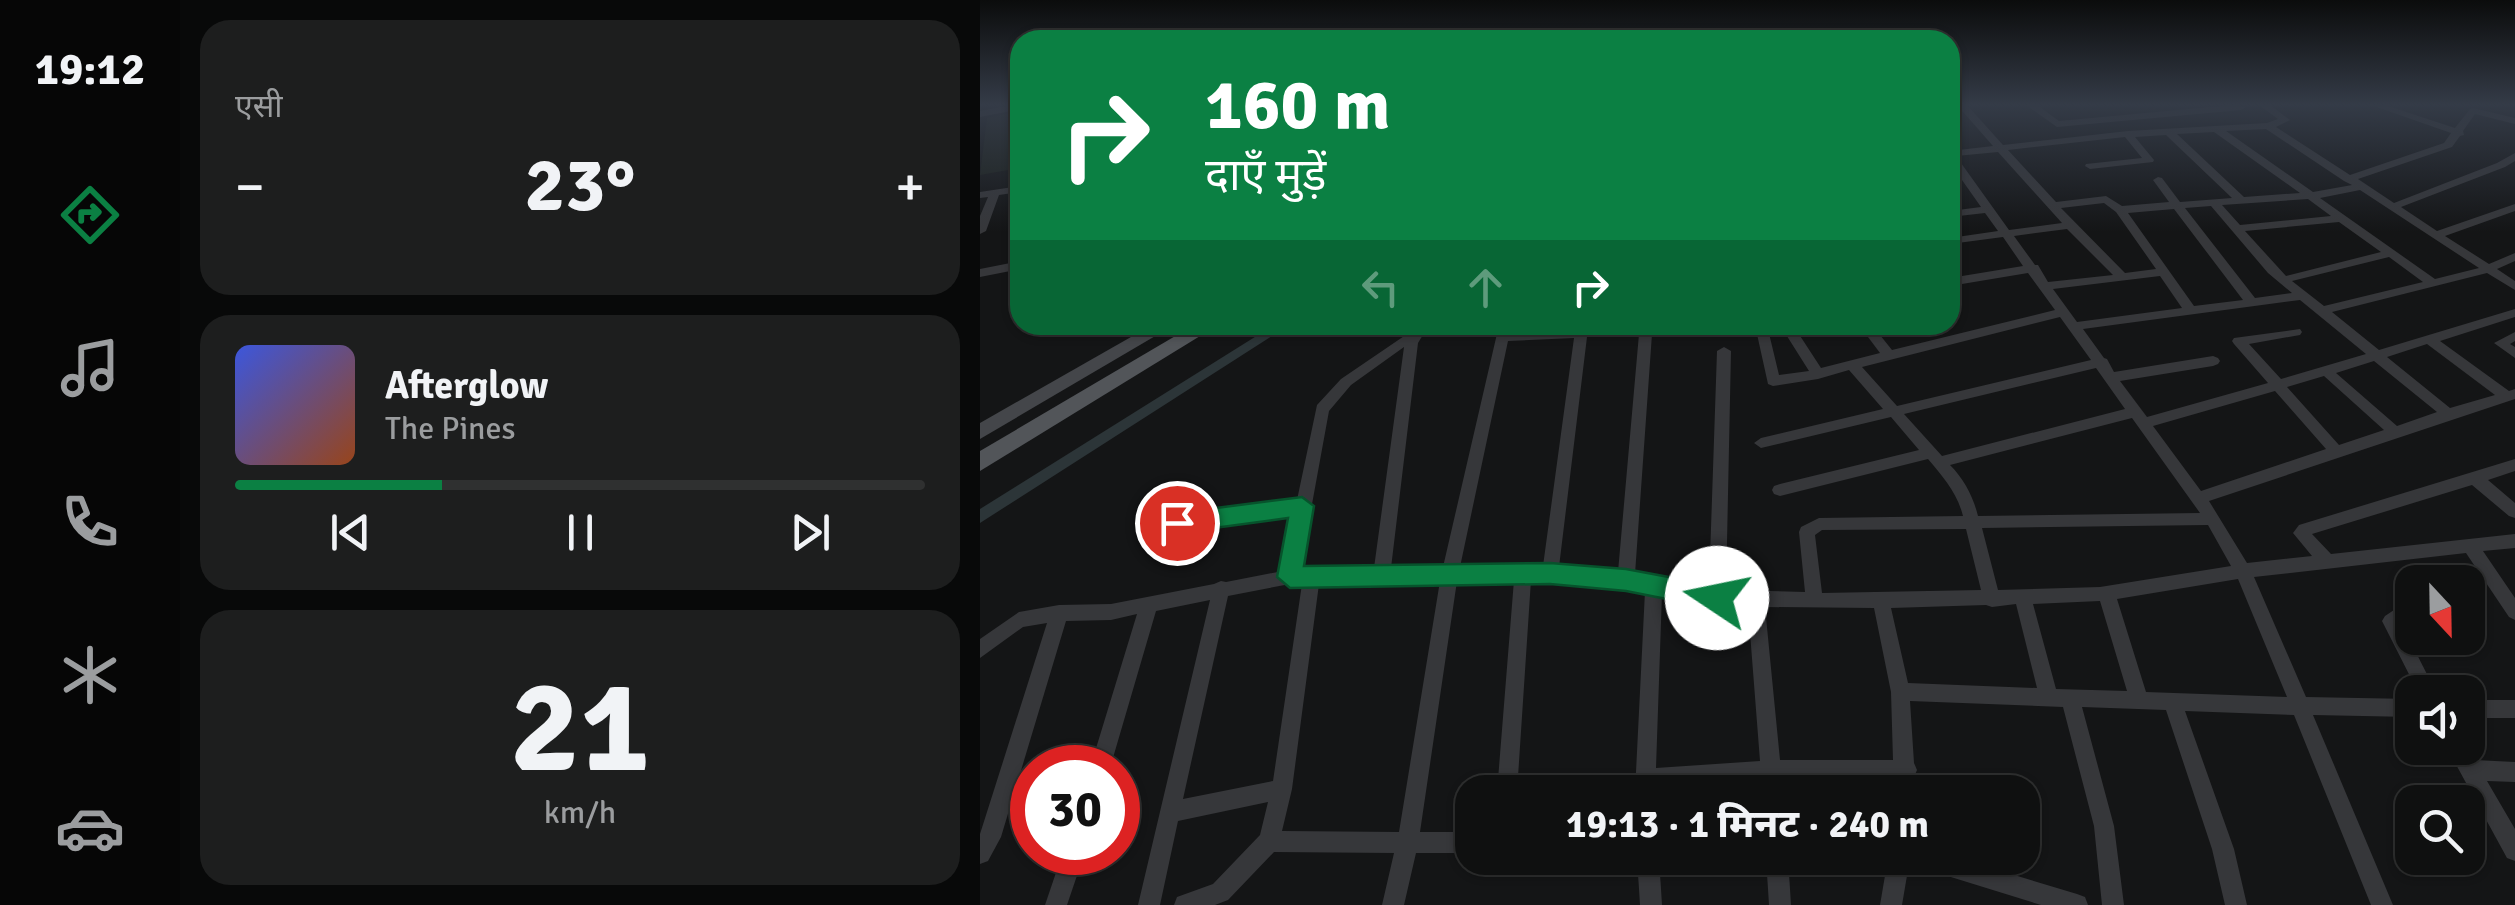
<!DOCTYPE html>
<html lang="hi">
<meta charset="utf-8">
<style>
:root{--surface:#0f1010;--page:#1d1e1e;--text:#f1f3f6;--muted:#9b9d9f;--line:#2f3030;--accent:#0b8043}
body{margin:0;font-family:Signika,"Noto Sans Devanagari",sans-serif;background:var(--page);color:var(--text);height:100vh;display:flex;flex-direction:column;font-size:38px;white-space:nowrap}
*{box-sizing:border-box;margin:0}
p{font-size:32px;color:var(--muted)}
.icon{flex:none;width:55px;height:55px;fill:none;stroke:currentColor;stroke-width:2;stroke-linecap:round;stroke-linejoin:round}
.map{position:relative;flex:1;overflow:hidden}
.sheet{display:flex;flex-direction:column;gap:20px;padding:20px;background:#080909;width:800px}
.sheet>*{flex:none}
.guide{position:absolute;left:30px;top:30px;width:950px;height:305px;border-radius:30px;box-shadow:0 2px 8px #0004,0 0 0 2px var(--line);background:#0b8043;color:#fff;overflow:hidden}
.needle{width:65px;rotate:158deg}
.fabs{position:absolute;left:1415px;top:565px;display:grid;gap:20px}
.fabs a{display:grid;place-items:center;width:90px;height:90px;border-radius:20px;background:var(--surface);box-shadow:0 2px 8px #0004,0 0 0 2px var(--line);font-size:50px}
.speed{position:absolute;left:30px;top:745px;display:flex;gap:20px;font-size:50px;font-weight:700;text-align:center}
.speed>*{display:grid;place-content:center;width:130px;height:130px;border-radius:50%;background:var(--surface);box-shadow:0 2px 8px #0004,0 0 0 2px var(--line);line-height:1}
.speed .limit{border:15px solid #d22;background:#fff;color:#111}
.pin{position:absolute;display:grid;place-items:center;width:85px;height:85px;color:#fff;margin:-42px;border:5px solid #fff;border-radius:50%;box-shadow:0 2px 10px #0007}
.me{position:absolute;width:110px;margin:-55px;rotate:281deg;stroke-linejoin:round;filter:drop-shadow(0 0 8px #0008)}
.turn{display:flex;align-items:center;gap:35px;height:210px;padding:0 30px;font-size:45px}
.turn .icon{width:130px;height:130px;stroke-width:2.5}
.turn b{display:block;font-size:70px;line-height:85px}
.lanes{display:flex;align-items:center;height:95px;padding:0 30px;background:#0003;justify-content:center;gap:50px;direction:ltr}
.lanes .off{opacity:.35}
.big{font-size:75px;font-weight:800;line-height:1.1}
.sheet .widget{flex:1;display:flex;flex-direction:column;justify-content:center;gap:15px;min-width:0;padding:0 35px;border-radius:30px;background:var(--page)}
.sheet .dial{align-items:center;gap:0}
.dial b{font-size:130px;line-height:1}
.song{display:flex;align-items:center;gap:30px}
.cover{width:120px;height:120px;border-radius:15px;background:linear-gradient(135deg,hsl(230 70% 55%),hsl(20 70% 35%))}
.played{height:10px;border-radius:5px;background:linear-gradient(90deg,var(--accent) 30%,var(--line) 30%)}
.keys{display:flex;justify-content:space-around;direction:ltr}
.heat{display:flex;justify-content:space-between;align-items:center;font-size:55px;direction:ltr}
.trip{position:absolute;left:475px;top:775px;width:585px;height:100px;border-radius:30px;background:var(--surface);box-shadow:0 2px 8px #0004,0 0 0 2px var(--line);font-weight:800;line-height:100px;text-align:center}
main{display:flex;flex:1;min-height:0}
.menu{display:flex;flex-direction:column;width:180px;justify-content:space-around;align-items:center;background:#060606;color:var(--muted)}
.menu .icon{width:70px;height:70px}
.menu .selected{color:var(--accent)}
.menu b{font-size:45px;color:var(--text)}
.map>svg:first-child{display:block}
.green{fill:#1b201b}
.lines{fill:none;stroke-linecap:round;stroke-linejoin:round}
.canal{fill:#2c3538;fill-rule:evenodd}
.street{fill:#36373a;fill-rule:evenodd}
.secondary{fill:#44464a;fill-rule:evenodd}
.primary{fill:#525559;fill-rule:evenodd}
.route{fill:#0b8043;stroke:#07532c;stroke-width:2.5}
</style>
<main>
<nav class="menu">
<b>19:12</b>
<svg class="icon selected" aria-label="directions" viewBox="0 0 24 24"><path d="M12 3l9 9-9 9-9-9zM9 14v-3h6M13 9l2 2-2 2"/></svg>
<svg class="icon" aria-label="music" viewBox="0 0 24 24"><path d="M9 18V5l10-2v13"/><circle cx="6" cy="18" r="3"/><circle cx="16" cy="16" r="3"/></svg>
<svg class="icon" aria-label="phone" viewBox="0 0 24 24"><path d="M5 4h4l2 5-3 2q2 4 5 5l2-3 5 2v4C11 20 4 13 5 4z"/></svg>
<svg class="icon" aria-label="climate" viewBox="0 0 24 24"><path d="M12 3v18M4 7l16 10M4 17L20 7"/></svg>
<svg class="icon" aria-label="car" viewBox="0 0 24 24"><path d="M5 17H2v-5l4-1 3-4h7l3 4 3 1v5h-3M9 17h6M6 11h13"/><circle cx="7" cy="17" r="2"/><circle cx="17" cy="17" r="2"/></svg>
</nav>
<section class="sheet">
<div class="widget"><p>एसी</p>
<div class="heat"><a>−</a><b class="big">23°</b><a>+</a></div>
</div>
<div class="widget">
<div class="song"><i class="cover"></i><div><b>Afterglow</b><p>The Pines</p></div></div>
<div class="played"></div>
<div class="keys"><svg class="icon" aria-label="previous" viewBox="0 0 24 24"><path d="M18 5L8 12l10 7zM5 5v14"/></svg><svg class="icon" aria-label="pause" viewBox="0 0 24 24"><path d="M8 5v14M16 5v14"/></svg><svg class="icon" aria-label="next" viewBox="0 0 24 24"><path d="M6 5l10 7-10 7zM19 5v14"/></svg></div>
</div>
<div class="widget dial"><b>21</b><p>km/h</p></div>
</section>
<div class="map">
<svg width="1535" height="905" viewBox="0 0 1535 905">
<rect width="100%" height="100%" fill="#141516"/>
<polygon class="green" points="40,111 40,168 0,175 7,118"/>
<g class="lines">
<polygon class="canal" points="294,325 309,325 0,523 0,509"/>
<g class="street">
<polygon points="31,105 40,105 40,109 0,117 0,111"/>
<path d="M977,105H987L1023,145L1148,131L1287,123L1298,119L1279,105H1290L1310,120L1296,127L1370,175L1464,143L1471,133L1391,105H1405L1475,128L1490,109L1493,108L1535,118V124L1495,114L1483,131L1484,135L1480,136L1472,147L1378,179L1414,203L1517,163L1535,153V161L1525,167L1421,207L1457,231L1535,204V211L1465,236L1509,264L1535,253V261L1517,269L1535,281V290L1507,273L1352,312L1399,350L1535,309V317L1460,341L1529,391L1535,389V399L1229,501L1267,563L1332,556L1313,533L1319,525L1535,459V471L1508,480L1535,503V518L1529,516L1492,485L1332,534L1351,554L1535,534V548L1503,551L1535,598V620L1529,617L1486,553L1274,577L1326,697L1432,699V717L1333,715L1413,905H1391L1314,715L1205,711L1254,849L1267,905H1245L1232,849L1186,710L1102,707L1134,826L1144,905H1122L1114,826L1083,707L930,701L934,763L937,770L934,777L935,792H915L914,780H802L803,792H783L782,781L675,788V792H655L665,591L570,580H551L537,792H517L534,580L477,581L440,832H492V853H436L424,905H402L414,853L294,852L248,900L235,905H194L197,897L233,884L280,835L288,802L198,821L180,905H158L230,600L176,611L130,768H110L157,614L131,620L86,621L21,837L8,861L0,864V834L67,623L43,627L0,658V639L39,612L79,605L131,604L234,584L241,581L246,582L303,571L314,513L197,529L191,528L189,523L191,518L197,517L317,500L337,405L361,379L433,330L436,325H449L438,343L411,568L463,567L519,325H531L530,332L677,325H766L760,329L672,334L655,574L729,587L737,351L744,347L751,351L746,590L825,592L819,532L821,527L839,518L983,516C977,492 963,477 948,459L800,496L794,494L792,490L794,486L800,484L939,450L911,417L781,448L774,443L781,438L903,409L869,370L838,379L793,386L788,384L775,325H787L799,375L829,371L800,325H813L841,368L900,353L879,325H892L912,350L1075,310L1048,273L970,286V278L1043,266L1023,237L970,244V238L1018,231L1005,213L970,217V211L1001,207L970,163V151L1013,146ZM1286,129L1364,181L1372,185L1333,192L1246,131ZM1234,132L1320,193L1264,197L1197,134ZM1186,135L1252,198L1200,202L1182,178L1178,177L1173,180L1189,202L1142,206L1126,196L1076,202L1028,150L1145,137L1162,158L1106,164L1105,166L1110,169L1173,162L1174,160L1155,137ZM1018,152L1082,223L1029,230L976,156ZM1380,190L1499,268L1455,279L1340,198ZM1328,199L1351,216L1260,225L1242,205ZM1124,203L1136,212L1176,269L1145,273L1081,208ZM1231,206L1288,273L1312,293L1275,298L1205,208ZM1194,209L1263,300L1214,306L1148,213ZM1359,222L1401,252L1306,276L1265,231ZM1087,229L1133,275L1068,282L1058,265H1055L1034,236ZM1409,257L1443,282L1344,306L1312,281ZM1180,276L1202,308L1097,322L1073,289ZM1320,300L1386,354L1301,379L1269,344L1320,335L1322,332L1320,329L1254,338L1252,341L1254,344L1288,383L1167,417L1140,381L1233,366L1238,364L1240,361L1238,358L1233,356L1134,372L1127,359L1124,358L1103,329ZM1080,317L1111,360L917,406L882,367ZM659,334L638,572L579,567L607,337ZM594,338L563,566L480,567L528,341ZM1447,344L1515,395L1470,408L1407,357ZM424,347L394,568L320,570L349,411L371,385ZM1394,361L1457,412L1417,426L1356,373ZM1116,368L1145,409L962,456L924,414ZM1344,376L1404,430L1359,445L1307,387ZM1295,391L1346,449L1221,491L1173,426ZM1152,418L1220,513L998,516C993,496 984,479 970,465ZM1228,525L1251,566L1120,587L1018,590L1002,528ZM986,529L1001,590L842,593L835,535L842,530ZM1258,579L1307,697L1166,692L1137,599ZM460,581L419,832L302,831L312,789L339,584ZM310,584H322L293,781L203,799L248,596ZM682,593L737,604L768,607L780,761L676,768ZM1120,601L1147,691L1076,689L1053,604ZM1036,604L1057,688L928,683L911,608L1006,605L1012,607ZM785,607L894,608L911,692L913,760H800Z"/>
<polygon points="1046,105 1057,105 1079,121 1252,105 1266,107 1261,110 1077,127"/>
<polygon points="40,186 40,192 19,195 6,231 0,234 0,216 8,197 0,198 0,192"/>
<polygon points="40,261 40,269 0,277 0,269"/>
<polygon points="1535,332 1535,341 1530,344 1535,347 1535,358 1514,343"/>
<polygon points="1420,606 1432,607 1432,621 1421,623 1456,692 1438,692 1402,621 1405,616"/>
<rect x="1488" y="700" width="47" height="18"/>
<polygon points="1488,747 1495,760 1535,762 1535,782 1507,781 1535,829 1535,861 1527,858 1467,748"/>
<polygon points="83,852 105,852 87,905 65,905"/>
<polygon points="657,858 679,858 682,905 660,905"/>
<polygon points="786,858 808,858 811,905 789,905"/>
<polygon points="908,858 930,858 922,905 900,905"/>
<polygon points="934,858 978,858 1097,894 1105,897 1108,905 1061,905 945,869 937,866"/>
</g>
<polygon class="secondary" points="172,325 194,325 0,439 0,423"/>
<polygon class="primary" points="214,325 238,325 0,471 0,451"/>
</g>
<linearGradient id="sky" x2="0" y2="1"><stop stop-color="#0b0c0c"/><stop offset="0.45" stop-color="#343b47"/><stop offset="1" stop-color="#343b47" stop-opacity="0"/></linearGradient>
<rect width="1535" height="232" fill="url(#sky)"/>
<polygon class="route" points="322,497 334,506 324,566 570,563 646,569 737,586 747,590 750,598 747,605 737,609 646,591 570,584 310,588 297,577 308,518 197,533 185,523 197,513"/>
</svg>
<div class="fabs">
<a><svg class="needle" viewBox="-14 -14 28 28"><path d="M0-13l5 13h-10z" fill="#e53935"/><path d="M0 13l5-13h-10z" fill="#9b9d9f"/></svg></a>
<a><svg class="icon" aria-label="sound" viewBox="0 0 24 24"><path d="M4 9h4l5-4v14l-5-4H4zM17 9q2 3 0 6"/></svg></a>
<a><svg class="icon" aria-label="search" viewBox="0 0 24 24"><circle cx="10" cy="10" r="6"/><path d="M15 15l6 6"/></svg></a>
</div>
<div class="speed"><div class="limit">30</div></div>
<div class="pin" style="left:197px;top:523px;background:#d93025"><svg class="icon" aria-label="arrive" viewBox="0 0 24 24"><path d="M6 21V4h12l-3 4 3 4H6"/></svg></div>
<svg class="me" style="left:737px;top:598px" viewBox="-20 -20 40 40"><circle r="19" fill="#fff"/><path d="M0-13L10 11 0 6-10 11z" fill="#0b8043"/></svg>
<div class="trip">19:13 · 1 मिनट · 240 m</div>
<div class="guide">
<div class="turn"><svg class="icon" aria-label="right" viewBox="0 0 24 24"><path d="M7 20v-9h11M14 6l5 5-5 5"/></svg><div><b>160 m</b>दाएँ मुड़ें</div></div>
<div class="lanes"><svg class="icon off" aria-label="left" viewBox="0 0 24 24"><path d="M17 20v-9H6M10 6l-5 5 5 5"/></svg><svg class="icon off" aria-label="ahead" viewBox="0 0 24 24"><path d="M12 20V5M6 11l6-6 6 6"/></svg><svg class="icon" aria-label="right" viewBox="0 0 24 24"><path d="M7 20v-9h11M14 6l5 5-5 5"/></svg></div>
</div>
</div>
</main>
